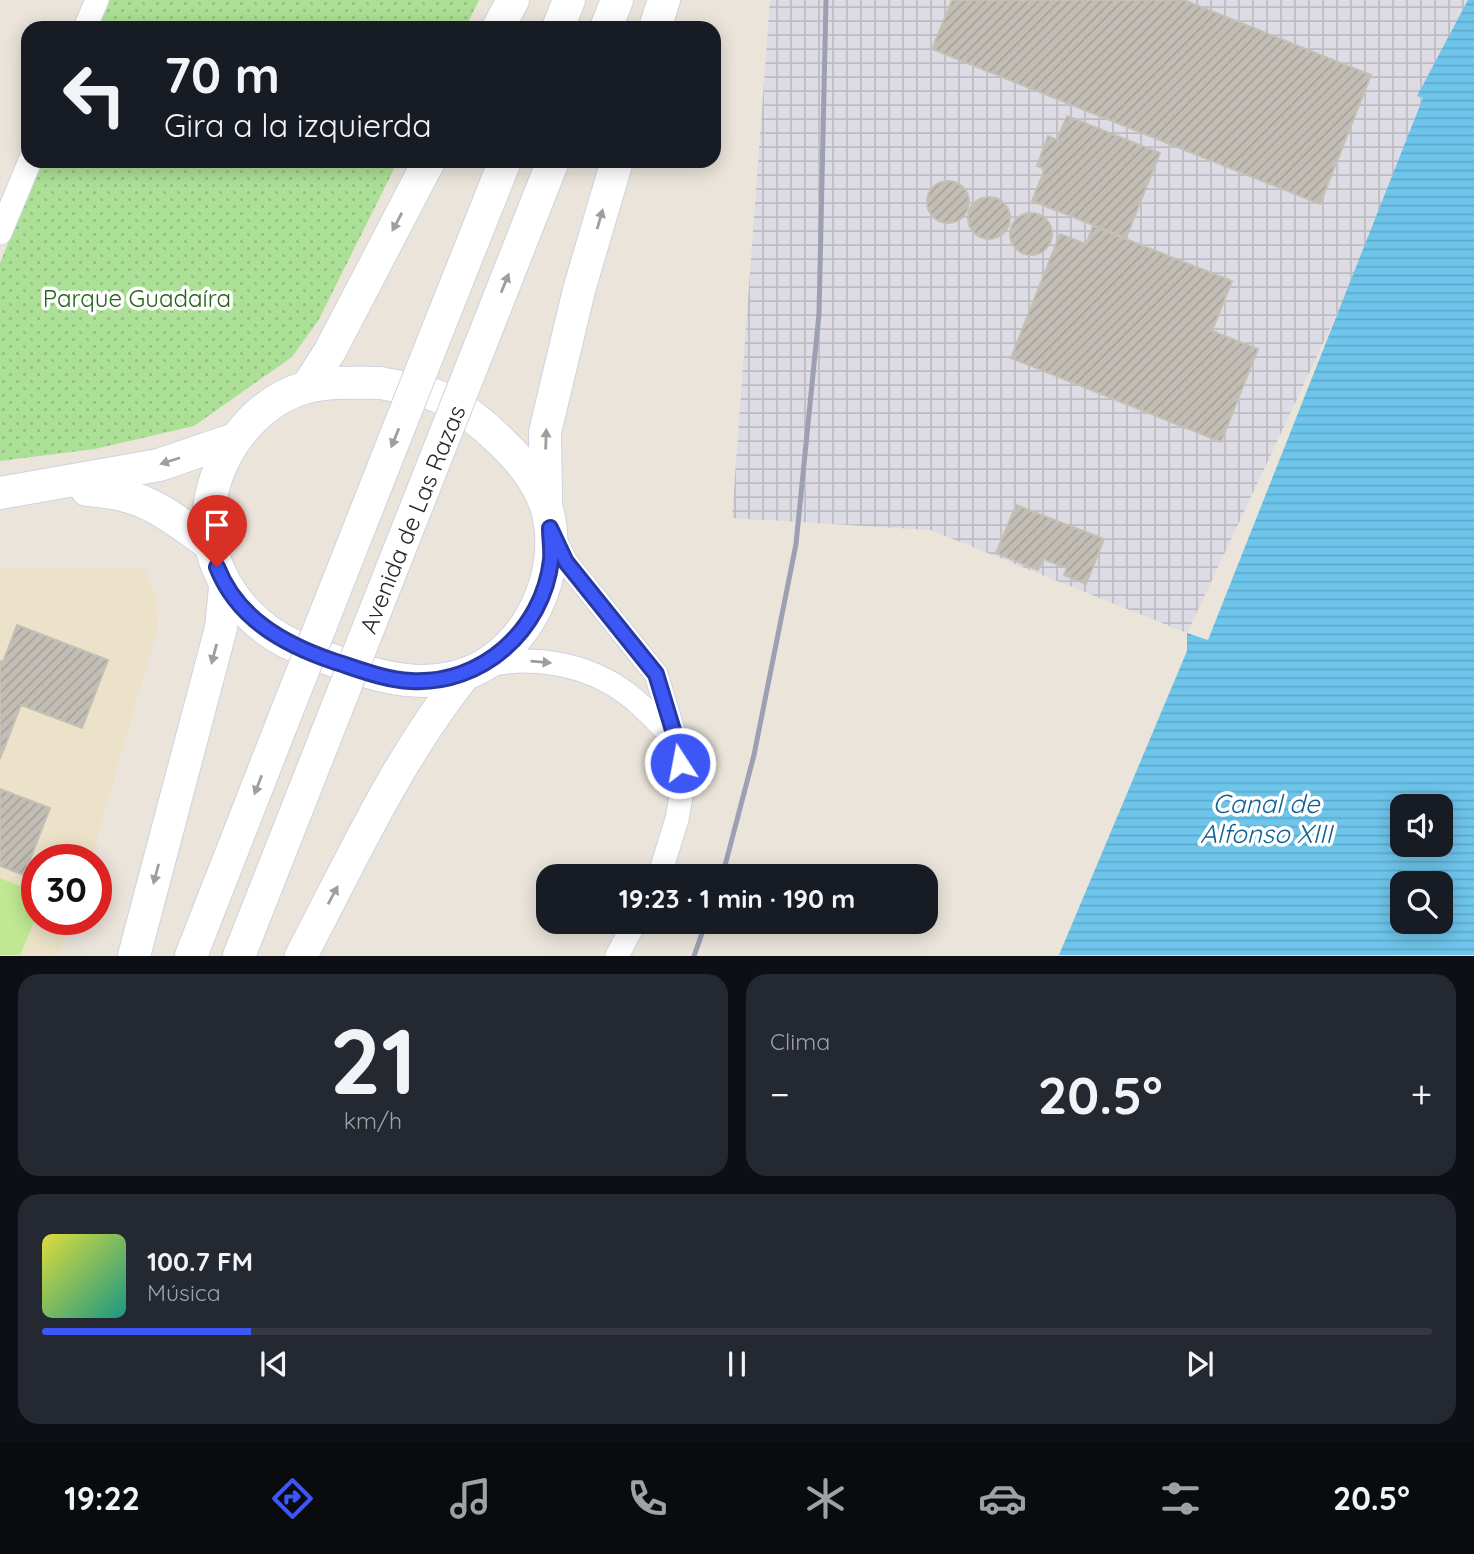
<!DOCTYPE html>
<html lang="es">
<meta charset="utf-8">
<style>
:root{--surface:#171b24;--page:#242831;--text:#f1f3f6;--muted:#9ea1a6;--line:#363941;--accent:#3c57f6}
body{margin:0;font-family:Quicksand,sans-serif;background:var(--page);color:var(--text);height:100vh;display:flex;flex-direction:column;font-size:26px;white-space:nowrap}
*{box-sizing:border-box;margin:0}
p{font-size:23px;color:var(--muted)}
.icon{flex:none;width:38px;height:38px;fill:none;stroke:currentColor;stroke-width:2;stroke-linecap:round;stroke-linejoin:round}
.map{position:relative;height:956px;overflow:hidden}
.panel{display:flex;flex-direction:column;gap:18px;padding:18px;background:#0d0f14;flex:1}
.panel>*{flex:none}
.top-card{position:absolute;left:21px;top:21px;width:700px;height:147px;border-radius:21px;box-shadow:0 4px 18px #0003;background:#171b24;color:var(--text);overflow:hidden}
.controls{position:absolute;left:1390px;top:794px;display:grid;gap:14px}
.controls a{display:grid;place-items:center;width:63px;height:63px;border-radius:14px;background:var(--surface);box-shadow:0 4px 18px #0003;font-size:35px}
.speed{position:absolute;left:21px;top:844px;display:flex;gap:14px;font-size:35px;font-weight:700;text-align:center}
.speed>*{display:grid;place-content:center;width:91px;height:91px;border-radius:50%;background:var(--surface);box-shadow:0 4px 18px #0003;line-height:1}
.speed .limit{border:10px solid #d22;background:#fff;color:#111}
.pin{position:absolute;display:grid;place-items:center;width:60px;height:60px;color:#fff;margin:-72px -30px;border-radius:50% 50% 50% 0;rotate:-45deg;box-shadow:0 0 7px #0007}
.pin .icon{rotate:45deg}
.me{position:absolute;width:77px;margin:-38px;rotate:349deg;stroke-linejoin:round;filter:drop-shadow(0 0 5px #0008)}
.turn{display:flex;align-items:center;gap:24px;height:147px;padding:0 28px;font-size:32px}
.turn .icon{width:91px;height:91px;stroke-width:2.5}
.turn b{display:block;font-size:49px;line-height:60px}
.big{font-size:52px;font-weight:700;line-height:1.1}
.panel .tile{flex:1;display:flex;flex-direction:column;justify-content:center;gap:10px;min-width:0;padding:0 24px;border-radius:21px;background:var(--page)}
.panel .dial{align-items:center;gap:0}
.dial b{font-size:91px;line-height:1}
.song{display:flex;align-items:center;gap:21px}
.cover{width:84px;height:84px;border-radius:10px;background:linear-gradient(135deg,hsl(60 70% 55%),hsl(170 70% 35%))}
.played{height:7px;border-radius:4px;background:linear-gradient(90deg,var(--accent) 15%,var(--line) 15%)}
.keys{display:flex;justify-content:space-around;direction:ltr}
.heat{display:flex;justify-content:space-between;align-items:center;font-size:38px;direction:ltr}
.panel .tiles{flex:1;display:grid;gap:18px;grid-template-columns:1fr 1fr}
.tile:last-child{grid-column:span 2}
.trip{position:absolute;left:536px;top:864px;width:402px;height:70px;border-radius:21px;background:var(--surface);box-shadow:0 4px 18px #0003;font-weight:700;line-height:70px;text-align:center}
.tab-bar{display:flex;height:112px;justify-content:space-around;align-items:center;background:#090b0e;color:var(--muted)}
.tab-bar .icon{width:49px;height:49px}
.tab-bar .current{color:var(--accent)}
.tab-bar b{font-size:32px;color:var(--text)}
.map>svg:first-child{display:block}
.industrial{fill:url(#industrial-grid)}
.education{fill:#ece2c9}
.park{fill:url(#park-dots)}
.pitch{fill:#c0e892}
.water{fill:url(#water-rules);fill-rule:evenodd}
.building{fill:url(#building-hatch);stroke:#c5c0b4;stroke-width:2}
.lines{fill:none;stroke-linecap:round;stroke-linejoin:round}
.street-casing{stroke:#cfd2e1;stroke-width:25}
.secondary-casing{stroke:#cfd2e1;stroke-width:34}
.street{stroke:#fff;stroke-width:23}
.secondary{stroke:#fff;stroke-width:32}
.rail{stroke:#9d9fb2;stroke-width:5}
.secondary-bridge-casing{stroke:#cfd2e1;stroke-width:34;stroke-linecap:butt}
.secondary-bridge{stroke:#fff;stroke-width:32}
.oneway{fill:#9e9e9e}
.route-casing{stroke:#2739a0;stroke-width:18}
.route{stroke:#3c57f6;stroke-width:12}
.labels{text-anchor:middle;dominant-baseline:central;stroke-width:7;stroke-linejoin:round;paint-order:stroke}
.park-label{font-size:24px;fill:#27621b;stroke:#fff}
.street-label{font-size:24px;fill:#282828;stroke:#fff}
.water-label{font-size:26px;font-style:italic;fill:#106194;stroke:#fff}
</style>
<div class="map">
<svg width="1474" height="956" viewBox="0 0 1474 956">
<defs>
<pattern id="industrial-grid" width="8" height="8" patternUnits="userSpaceOnUse" patternTransform="scale(1.75)"><rect width="8" height="8" fill="#dddbe3"/><path d="M0 4h8M4 0v8" fill="none" stroke="#bebcc3"/></pattern>
<pattern id="park-dots" width="8" height="8" patternUnits="userSpaceOnUse" patternTransform="scale(1.75)"><rect width="8" height="8" fill="#ade097"/><path d="M2 2h.1M6 6h.1" fill="none" stroke="#95c082" stroke-width="1.8" stroke-linecap="round"/></pattern>
<pattern id="water-rules" width="6" height="5" patternUnits="userSpaceOnUse" patternTransform="scale(1.75)"><rect width="6" height="5" fill="#6ec5eb"/><path d="M0 2.5h6" fill="none" stroke="#5fa9ca"/></pattern>
<pattern id="building-hatch" width="6" height="6" patternUnits="userSpaceOnUse" patternTransform="scale(1.75)"><rect width="6" height="6" fill="#c2beb6"/><path d="M-1 1l2-2M0 6l6-6M5 7l2-2" fill="none" stroke="#a7a39c"/></pattern>
</defs>
<rect width="100%" height="100%" fill="#eae4da"/>
<polygon class="industrial" points="770,0 1474,0 1474,22 1187,633 930,530 732,518"/>
<polygon class="education" points="143,567 156,596 158,627 91,859 37,859 37,919 73,919 58,955 0,955 0,568"/>
<g class="park">
<polygon points="109,0 479,0 465,28 97,28"/>
<polygon points="42,161 398,161 318,321 292,357 194,426 95,449 0,461 0,263"/>
</g>
<polygon class="pitch" points="0,878 37,893 37,915 20,955 0,955"/>
<path class="water" d="M1468,0H1474V955H1059L1187,651V633L1208,640L1423,98L1417,96ZM1402,807H1440V845H1402ZM1402,884H1440V922H1402Z"/>
<g class="building">
<polygon points="952,0 1184,0 1371,75 1320,204 932,49"/>
<polygon points="1067,116 1160,153 1126,238 1032,201 1045,169 1037,166 1048,136 1057,140"/>
<circle cx="948" cy="202" r="21"/>
<circle cx="989" cy="218" r="21"/>
<circle cx="1031" cy="234" r="21"/>
<polygon points="1093,226 1232,281 1212,331 1258,349 1221,442 1011,358 1060,234 1086,244"/>
<polygon points="1016,505 1104,539 1086,584 1064,575 1067,568 1043,559 1038,570 996,553"/>
<polygon points="17,625 108,660 82,728 21,705 0,759 0,661 3,662"/>
<polygon points="0,789 50,808 24,875 0,866"/>
</g>
<g class="lines">
<g class="street-casing">
<g id="street">
<polyline points="85,28 97,0"/>
<polyline points="0,233 30,161"/>
<polyline points="552,534 566,562 656,674 676,740 683,786 677,819 659,877"/>
<path d="M485,666C532,654 587,664 626,693C644,706 659,724 674,738"/>
<polyline points="617,956 635,922"/>
</g>
</g>
<g class="secondary-casing">
<g id="secondary">
<polyline points="498,28 513,0"/>
<polyline points="558,28 569,0"/>
<polyline points="606,28 617,0"/>
<polyline points="655,28 664,0"/>
<polyline points="438,329 505,161"/>
<polyline points="480,346 553,161"/>
<path d="M381,383C399,387 419,389 437,396C459,405 477,419 494,435C516,455 536,477 546,506C566,571 528,654 462,675C424,687 386,679 349,666C321,656 291,648 267,630C226,599 200,550 211,497C221,448 257,401 307,387C330,381 357,383 381,383Z"/>
<polyline points="307,387 330,351 429,161"/>
<path d="M87,490C145,493 167,514 212,546"/>
<polyline points="0,493 159,465 235,439"/>
<polyline points="546,499 545,432 579,290 617,161"/>
<polyline points="134,956 221,628 225,587"/>
<polyline points="191,956 283,721"/>
<polyline points="239,956 325,738"/>
<path d="M301,956C352,859 397,759 465,674"/>
</g>
</g>
<use href="#street" class="street"/>
<use href="#secondary" class="secondary"/>
<g class="rail">
<polyline points="722,877 754,755 796,544 819,314 826,0"/>
<polyline points="694,956 706,922"/>
</g>
<g class="secondary-bridge-casing">
<g id="secondary-bridge">
<polyline points="283,721 438,329"/>
<polyline points="325,738 480,346"/>
</g>
</g>
<use href="#secondary-bridge" class="secondary-bridge"/>
</g>
<defs><path id="oneway-solid" d="M-6-.8H1V-3.2L6.5 0L1 3.2V.8H-6Z" transform="scale(1.75)"/></defs>
<g class="oneway">
<use href="#oneway-solid" transform="translate(600 219) rotate(-74)"/>
<use href="#oneway-solid" transform="translate(397 222) rotate(118)"/>
<use href="#oneway-solid" transform="translate(505 283) rotate(-68)"/>
<use href="#oneway-solid" transform="translate(395 438) rotate(112)"/>
<use href="#oneway-solid" transform="translate(546 439) rotate(-88)"/>
<use href="#oneway-solid" transform="translate(170 461) rotate(162)"/>
<use href="#oneway-solid" transform="translate(214 654) rotate(105)"/>
<use href="#oneway-solid" transform="translate(541 662) rotate(5)"/>
<use href="#oneway-solid" transform="translate(258 785) rotate(111)"/>
<use href="#oneway-solid" transform="translate(156 874) rotate(105)"/>
<use href="#oneway-solid" transform="translate(333 895) rotate(-62)"/>
</g>
<g class="lines">
<g class="route-casing">
<path id="route" d="M217,567C237,618 283,644 333,661C358,669 385,680 411,681C482,685 543,630 551,560C552,550 550,538 550,528L566,562L656,674L676,740L680,763"/>
</g>
<use href="#route" class="route"/>
</g>
<g class="labels">
<g class="park-label">
<text x="137" y="298">Parque Guadaíra</text>
</g>
<g class="street-label">
<text transform="translate(412 519) rotate(-68)">Avenida de Las Razas</text>
</g>
<g class="water-label">
<text x="1266" y="803">Canal de<tspan x="1266" dy="30">Alfonso XIII</tspan></text>
</g>
</g>
</svg>
<div class="controls">
<a><svg class="icon" aria-label="sound" viewBox="0 0 24 24"><path d="M4 9h4l5-4v14l-5-4H4zM17 9q2 3 0 6"/></svg></a>
<a><svg class="icon" aria-label="search" viewBox="0 0 24 24"><circle cx="10" cy="10" r="6"/><path d="M15 15l6 6"/></svg></a>
</div>
<div class="speed"><div class="limit">30</div></div>
<div class="pin" style="left:217px;top:567px;background:#d93025"><svg class="icon" aria-label="arrive" viewBox="0 0 24 24"><path d="M6 21V4h12l-3 4 3 4H6"/></svg></div>
<svg class="me" style="left:680px;top:763px" viewBox="-20 -20 40 40"><circle r="17" fill="#3c57f6" stroke="#fff" stroke-width="3"/><path d="M0-11L8 9 0 5-8 9z" fill="#fff"/></svg>
<div class="trip">19:23 · 1 min · 190 m</div>
<div class="top-card">
<div class="turn"><svg class="icon" aria-label="left" viewBox="0 0 24 24"><path d="M17 20v-9H6M10 6l-5 5 5 5"/></svg><div><b>70 m</b>Gira a la izquierda</div></div>
</div>
</div>
<section class="panel">
<div class="tiles">
<div class="tile dial"><b>21</b><p>km/h</p></div>
<div class="tile"><p>Clima</p>
<div class="heat"><a>−</a><b class="big">20.5°</b><a>+</a></div>
</div>
<div class="tile">
<div class="song"><i class="cover"></i><div><b>100.7 FM</b><p>Música</p></div></div>
<div class="played"></div>
<div class="keys"><svg class="icon" aria-label="previous" viewBox="0 0 24 24"><path d="M18 5L8 12l10 7zM5 5v14"/></svg><svg class="icon" aria-label="pause" viewBox="0 0 24 24"><path d="M8 5v14M16 5v14"/></svg><svg class="icon" aria-label="next" viewBox="0 0 24 24"><path d="M6 5l10 7-10 7zM19 5v14"/></svg></div>
</div>
</div>
</section>
<nav class="tab-bar">
<b>19:22</b>
<svg class="icon current" aria-label="directions" viewBox="0 0 24 24"><path d="M12 3l9 9-9 9-9-9zM9 14v-3h6M13 9l2 2-2 2"/></svg>
<svg class="icon" aria-label="music" viewBox="0 0 24 24"><path d="M9 18V5l10-2v13"/><circle cx="6" cy="18" r="3"/><circle cx="16" cy="16" r="3"/></svg>
<svg class="icon" aria-label="phone" viewBox="0 0 24 24"><path d="M5 4h4l2 5-3 2q2 4 5 5l2-3 5 2v4C11 20 4 13 5 4z"/></svg>
<svg class="icon" aria-label="climate" viewBox="0 0 24 24"><path d="M12 3v18M4 7l16 10M4 17L20 7"/></svg>
<svg class="icon" aria-label="car" viewBox="0 0 24 24"><path d="M5 17H2v-5l4-1 3-4h7l3 4 3 1v5h-3M9 17h6M6 11h13"/><circle cx="7" cy="17" r="2"/><circle cx="17" cy="17" r="2"/></svg>
<svg class="icon" aria-label="filters" viewBox="0 0 24 24"><path d="M4 7h16M4 17h16"/><circle cx="9" cy="7" r="2"/><circle cx="15" cy="17" r="2"/></svg>
<b>20.5°</b>
</nav>
